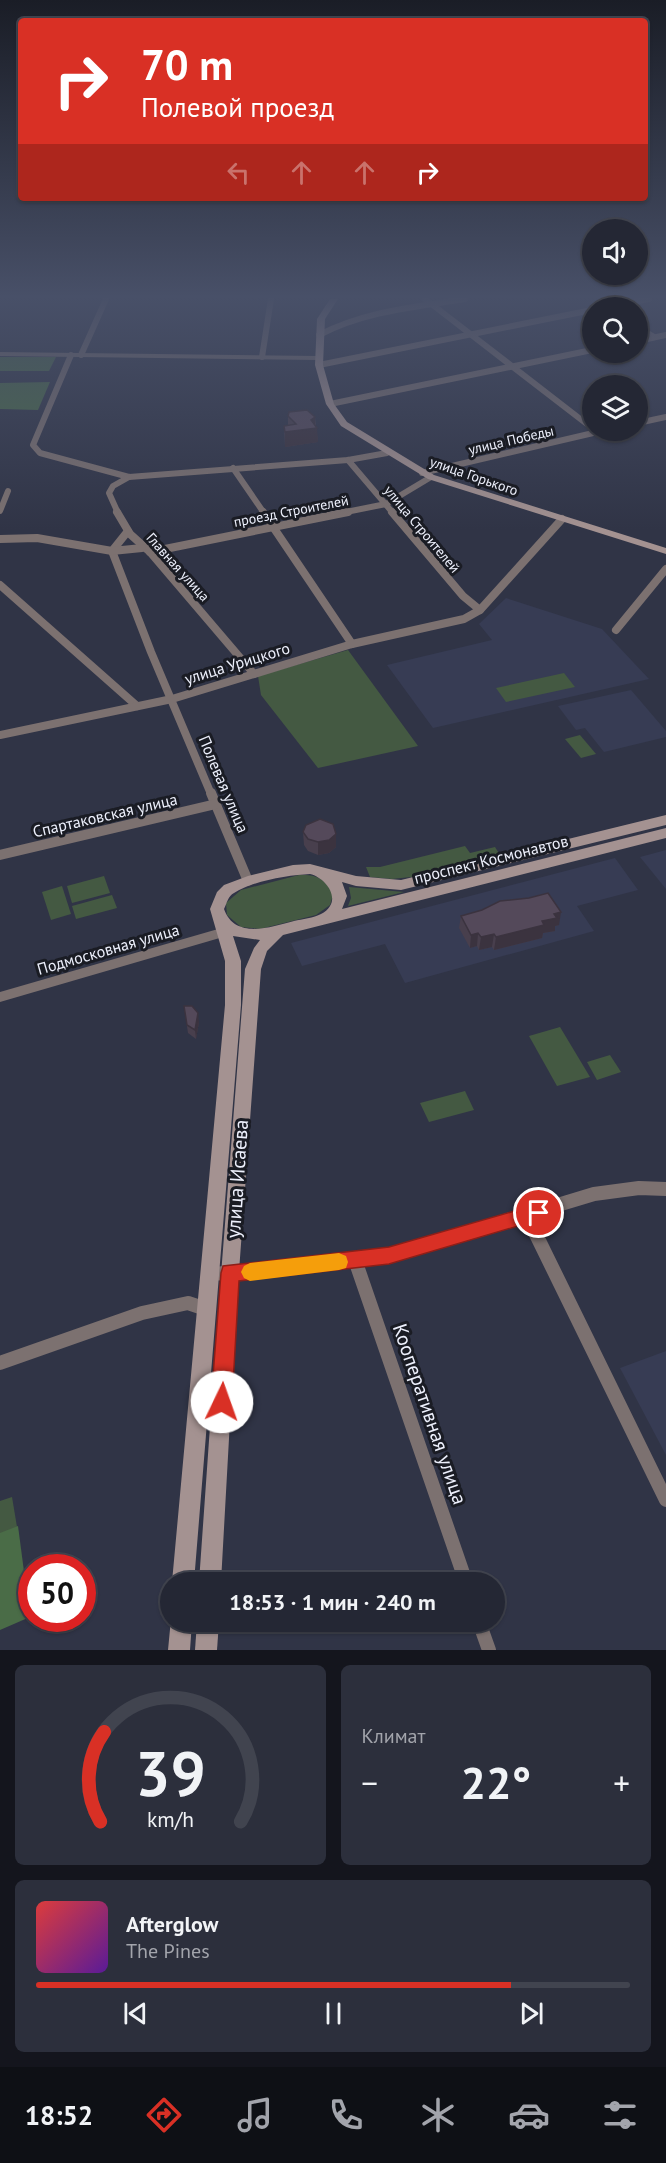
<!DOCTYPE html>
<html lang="ru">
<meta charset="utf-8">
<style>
:root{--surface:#242734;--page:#2c2f3c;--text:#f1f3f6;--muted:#a3a5ac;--line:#41444f;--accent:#d93025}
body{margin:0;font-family:"PT Sans",sans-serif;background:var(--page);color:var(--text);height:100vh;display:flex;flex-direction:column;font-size:22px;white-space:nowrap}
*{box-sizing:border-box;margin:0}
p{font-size:20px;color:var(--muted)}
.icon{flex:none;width:33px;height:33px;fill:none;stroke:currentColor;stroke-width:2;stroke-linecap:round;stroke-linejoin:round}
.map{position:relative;height:1650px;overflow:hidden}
.side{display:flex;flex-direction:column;gap:15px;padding:15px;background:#14151d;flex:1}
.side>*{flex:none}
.top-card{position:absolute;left:18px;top:18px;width:630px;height:183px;border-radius:6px;box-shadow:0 2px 4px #0004,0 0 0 2px var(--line);background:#d93025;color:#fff;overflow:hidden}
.fabs{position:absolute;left:582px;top:219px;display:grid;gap:12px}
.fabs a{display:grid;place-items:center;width:66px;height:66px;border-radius:50%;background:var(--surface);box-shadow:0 2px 4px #0004,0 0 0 2px var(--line);font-size:30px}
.speed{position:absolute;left:18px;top:1554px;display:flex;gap:12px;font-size:30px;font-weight:700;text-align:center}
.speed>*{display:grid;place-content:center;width:78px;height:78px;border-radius:50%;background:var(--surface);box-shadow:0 2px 4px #0004,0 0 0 2px var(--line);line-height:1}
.speed .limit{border:9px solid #d22;background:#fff;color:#111}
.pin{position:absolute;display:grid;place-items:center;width:51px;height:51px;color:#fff;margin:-26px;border:3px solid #fff;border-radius:50%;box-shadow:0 2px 6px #0007}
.me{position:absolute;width:66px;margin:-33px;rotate:3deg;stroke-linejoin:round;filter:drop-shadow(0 0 4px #0008)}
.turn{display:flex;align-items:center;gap:21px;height:126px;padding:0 24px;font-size:27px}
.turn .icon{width:78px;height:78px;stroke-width:2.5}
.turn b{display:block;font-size:42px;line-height:51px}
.lanes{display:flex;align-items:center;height:57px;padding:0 24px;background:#0003;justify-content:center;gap:30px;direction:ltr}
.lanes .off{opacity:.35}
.big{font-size:45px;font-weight:800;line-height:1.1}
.side .widget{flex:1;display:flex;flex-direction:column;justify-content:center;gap:9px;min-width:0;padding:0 21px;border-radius:9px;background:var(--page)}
.side .dial{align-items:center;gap:0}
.dial svg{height:156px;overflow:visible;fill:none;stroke:var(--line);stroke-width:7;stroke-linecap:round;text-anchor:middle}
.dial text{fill:var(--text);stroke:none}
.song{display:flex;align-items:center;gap:18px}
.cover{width:72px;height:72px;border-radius:9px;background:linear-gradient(135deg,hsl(0 70% 55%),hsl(270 70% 35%))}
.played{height:6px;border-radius:3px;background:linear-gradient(90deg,var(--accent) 80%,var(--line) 80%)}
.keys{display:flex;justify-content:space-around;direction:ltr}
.heat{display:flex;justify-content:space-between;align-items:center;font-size:33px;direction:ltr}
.side .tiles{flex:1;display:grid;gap:15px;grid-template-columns:1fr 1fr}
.widget:last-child{grid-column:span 2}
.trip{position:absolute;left:160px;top:1572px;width:345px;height:60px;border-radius:30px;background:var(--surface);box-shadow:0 2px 4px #0004,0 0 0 2px var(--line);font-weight:800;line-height:60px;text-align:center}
.dock{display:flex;height:96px;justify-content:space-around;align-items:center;background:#0e1015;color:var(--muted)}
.dock .icon{width:42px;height:42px}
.dock .selected{color:var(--accent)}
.dock b{font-size:27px;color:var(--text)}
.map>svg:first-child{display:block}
.built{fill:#373c54}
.green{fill:#445942}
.forest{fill:#4a6c47}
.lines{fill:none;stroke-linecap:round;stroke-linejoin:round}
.minor-far3{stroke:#7c7170;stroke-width:6}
.minor-far2{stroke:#7c7170;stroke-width:8}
.minor-far1{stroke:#7c7170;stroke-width:10}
.minor{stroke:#7c7170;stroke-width:14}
.tertiary{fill:#7c7170;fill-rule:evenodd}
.secondary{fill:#a49291;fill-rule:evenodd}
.wall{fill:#483f4d}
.shaded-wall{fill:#3b333f}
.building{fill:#54495a;stroke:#3b333f;stroke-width:1.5}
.route{fill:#d93025;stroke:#8d1f18;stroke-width:1.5}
.slow{fill:#f59e0b}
.labels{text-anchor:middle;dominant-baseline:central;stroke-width:6;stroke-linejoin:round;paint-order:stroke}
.far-street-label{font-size:14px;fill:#edf0fc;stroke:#1a1c24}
.street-label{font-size:16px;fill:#edf0fc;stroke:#1a1c24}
.near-street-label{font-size:20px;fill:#edf0fc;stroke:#1a1c24}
</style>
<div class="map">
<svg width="666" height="1650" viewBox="0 0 666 1650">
<rect width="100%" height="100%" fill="#303446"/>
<g class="built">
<polygon points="506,598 602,629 649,679 433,728 387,665 492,640 479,624"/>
<polygon points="631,690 666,731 666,737 604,752 585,728 576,730 558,706"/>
<polygon points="666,850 666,889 640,857"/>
<polygon points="615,858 638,890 577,906 594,931 405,983 385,944 302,966 291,943"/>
<polygon points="666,1351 666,1455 620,1368"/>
</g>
<g class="green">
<polygon points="348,650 418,746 318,768 261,695 258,676"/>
<polygon points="564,673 575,687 506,702 496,688"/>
<polygon points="580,735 596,754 581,758 565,739"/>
<polygon points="465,846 470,853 495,847 500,855 411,877 392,879 370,877 366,867 380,867"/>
<path d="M299,875C317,874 326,879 333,895L330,905L316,915L260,929L241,927L227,915L226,903L241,890Z"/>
<polygon points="104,876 110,893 72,903 67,886"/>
<polygon points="62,886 71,914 51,920 42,892"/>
<polygon points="349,887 404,892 348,906 351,898"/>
<polygon points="112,895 117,908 76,919 72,906"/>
<polygon points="560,1027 590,1077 557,1086 529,1036"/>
<polygon points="610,1055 621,1072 597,1080 587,1062"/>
<polygon points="465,1091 474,1110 429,1122 420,1103"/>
<polygon points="12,1497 18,1533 0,1539 0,1501"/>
</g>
<g class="forest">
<polygon points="0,357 56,357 49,371 0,371"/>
<polygon points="50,382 38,410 0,409 0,383"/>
<polygon points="18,1526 30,1617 0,1630 0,1533"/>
</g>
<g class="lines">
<g class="minor-far3">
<polyline points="425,299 592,428"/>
<polyline points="602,308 649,299"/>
<polyline points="638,327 654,337"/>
<path d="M319,335C365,311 415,307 465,299"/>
<polyline points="638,341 666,335"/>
<polyline points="71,355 33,445 40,453 129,477 348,460 387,453"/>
<polyline points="81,355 106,299"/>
<polyline points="262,357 271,299"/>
<polyline points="319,365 592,310"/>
<polyline points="330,404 592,350"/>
<polyline points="638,423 666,417"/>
<polyline points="348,460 393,513"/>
<polyline points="233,468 264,513"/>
<polyline points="422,473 606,430"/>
<polyline points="0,511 8,491"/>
<polyline points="118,513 109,493 113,486 129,477"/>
<polyline points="341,513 386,504 431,477"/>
</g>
<g class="minor-far2">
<polyline points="117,512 130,534 150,552 254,674"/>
<polyline points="263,512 352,644"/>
<polyline points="392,512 463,596 480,610"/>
<polyline points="128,531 112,551 151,652 211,794"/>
<polyline points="0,539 37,538 112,551 142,548"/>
<polyline points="150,552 348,512"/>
<polyline points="0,585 137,706"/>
<polyline points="616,630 666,569"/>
<polyline points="0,735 172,699 352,644 464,619 480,610 562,519"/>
</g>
<g class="minor-far1">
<polyline points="211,793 248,881"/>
<polyline points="0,855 216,804"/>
</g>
<g class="minor">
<polyline points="527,1216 666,1500"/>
<polyline points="355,1260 466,1582"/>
<polyline points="209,1274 263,1271 389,1256 594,1194 639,1188 666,1189"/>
<polyline points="0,1363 142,1313 188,1303 206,1309"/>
<polyline points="479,1622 489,1650"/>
</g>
<g class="tertiary">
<polygon points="0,352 319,356 323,358 319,360 0,356"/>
<polygon points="225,927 230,929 232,932 230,935 0,1002 0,992"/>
</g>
<g class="secondary">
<polygon points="330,299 338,299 325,319 323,365 334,404 347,422 434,475 666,548 666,554 428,479 341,426 326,404 315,365 317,319"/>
<path d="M666,815V825L401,890L356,886L342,882L347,896L342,909L666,828V838L283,935L267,951L261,969L236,1313L221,1582H199L218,1313L245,969L254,948L260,940L233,936L241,961V1005L194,1582H172L225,1005V961L210,909L217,892L224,885L248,876L293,865L310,864L356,876L401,880ZM310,874C327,878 344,902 321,914C314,918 302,919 294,921C271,927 235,940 224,909C227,903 228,896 234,893C252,881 289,875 310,874Z"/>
<polygon points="171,1619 171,1622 192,1622 190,1650 168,1650"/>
<polygon points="197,1622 219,1622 217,1650 195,1650"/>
</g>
</g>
<g class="wall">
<polygon points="288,416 315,417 318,442 285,447 284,426 288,426"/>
<polygon points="303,832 336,834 336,847 329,853 318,855 308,851 304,845"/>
<polygon points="529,898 559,925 555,926 555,931 543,933 542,938 494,950 492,947 479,950 477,946 470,948 459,928 461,916"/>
<polygon points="184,1006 199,1022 196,1039 188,1033"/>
</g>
<g class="shaded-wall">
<polygon points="315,417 315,428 317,428 318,442 285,447 285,432 311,420"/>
<polygon points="336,834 336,847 329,853 318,855 318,842"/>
<polygon points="561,912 559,925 555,926 555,931 543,933 542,938 494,950 496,937 542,921 554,914"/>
<polygon points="478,933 477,946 470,948 471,935"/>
<polygon points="494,934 492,947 479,950 481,937"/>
<polygon points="198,1013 199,1022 196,1039 195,1030"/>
</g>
<g class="building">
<polygon points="307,410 315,417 311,420 317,428 285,432 284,426 296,424 288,416 289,412"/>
<polygon points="320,819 333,824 336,834 329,840 318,842 308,839 303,832 306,825"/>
<polygon points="548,893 561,912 554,914 557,918 542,921 544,925 496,937 494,934 481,937 478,933 471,935 461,916 482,910 500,901 529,898"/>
<polygon points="184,1006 192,1006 198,1013 195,1030 187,1025"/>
</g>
<linearGradient id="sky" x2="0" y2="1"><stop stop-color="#1a1d26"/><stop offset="0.56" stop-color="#485068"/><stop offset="1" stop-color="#485068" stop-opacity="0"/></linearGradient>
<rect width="666" height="530" fill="url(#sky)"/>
<polygon class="route" points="539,1204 545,1207 548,1213 545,1218 389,1264 239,1281 232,1402 229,1410 222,1413 214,1410 211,1402 221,1273 223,1266 389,1247"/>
<polygon class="slow" points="339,1253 346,1256 348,1262 346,1268 339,1270 250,1281 244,1278 241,1272 244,1266 250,1263"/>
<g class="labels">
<g class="far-street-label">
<text transform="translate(511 440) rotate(-13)">улица Победы</text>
<text transform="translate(474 476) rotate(19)">улица Горького</text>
<text transform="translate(291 511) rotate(-11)">проезд Строителей</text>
<text transform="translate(422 529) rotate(50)">улица Строителей</text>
<text transform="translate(178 567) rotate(48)">Главная улица</text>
</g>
<g class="street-label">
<text transform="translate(237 663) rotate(-17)">улица Урицкого</text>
<text transform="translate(224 784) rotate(67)">Полевая улица</text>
<text transform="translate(105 815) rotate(-13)">Спартаковская улица</text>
<text transform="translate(491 859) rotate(-14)">проспект Космонавтов</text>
<text transform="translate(108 949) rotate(-16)">Подмосковная улица</text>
</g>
<g class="near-street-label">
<text transform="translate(237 1179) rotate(-86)">улица Исаева</text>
<text transform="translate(430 1414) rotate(71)">Кооперативная улица</text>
</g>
</g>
</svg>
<div class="fabs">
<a><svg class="icon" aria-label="sound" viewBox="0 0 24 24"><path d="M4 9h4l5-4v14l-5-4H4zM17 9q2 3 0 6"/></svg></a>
<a><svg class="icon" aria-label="search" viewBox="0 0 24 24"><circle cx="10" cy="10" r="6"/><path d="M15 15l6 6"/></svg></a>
<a><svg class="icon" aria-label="layers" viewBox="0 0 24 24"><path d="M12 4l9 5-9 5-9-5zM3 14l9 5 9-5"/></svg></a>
</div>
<div class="speed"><div class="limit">50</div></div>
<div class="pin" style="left:539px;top:1213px;background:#d93025"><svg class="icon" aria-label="arrive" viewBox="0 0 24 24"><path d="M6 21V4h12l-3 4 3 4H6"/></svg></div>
<svg class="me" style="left:222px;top:1402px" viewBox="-20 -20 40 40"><circle r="19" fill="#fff"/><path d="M0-13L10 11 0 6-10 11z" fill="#d93025"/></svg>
<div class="trip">18:53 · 1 мин · 240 m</div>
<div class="top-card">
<div class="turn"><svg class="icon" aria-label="right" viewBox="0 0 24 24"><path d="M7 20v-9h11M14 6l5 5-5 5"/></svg><div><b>70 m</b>Полевой проезд</div></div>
<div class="lanes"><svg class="icon off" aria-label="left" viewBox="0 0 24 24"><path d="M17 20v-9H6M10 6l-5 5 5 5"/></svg><svg class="icon off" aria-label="ahead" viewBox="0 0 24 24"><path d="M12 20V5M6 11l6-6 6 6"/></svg><svg class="icon off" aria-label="ahead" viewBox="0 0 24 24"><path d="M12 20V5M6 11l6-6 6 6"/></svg><svg class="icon" aria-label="right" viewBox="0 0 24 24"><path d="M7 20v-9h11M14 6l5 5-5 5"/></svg></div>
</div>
</div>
<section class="side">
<div class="tiles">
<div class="widget dial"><svg viewBox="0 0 100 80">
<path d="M14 69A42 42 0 1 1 86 69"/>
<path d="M14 69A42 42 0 0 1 16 23" stroke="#d93025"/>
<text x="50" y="56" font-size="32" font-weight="700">39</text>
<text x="50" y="72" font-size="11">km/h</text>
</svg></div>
<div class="widget"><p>Климат</p>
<div class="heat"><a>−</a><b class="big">22°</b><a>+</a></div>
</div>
<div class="widget">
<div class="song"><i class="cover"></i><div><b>Afterglow</b><p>The Pines</p></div></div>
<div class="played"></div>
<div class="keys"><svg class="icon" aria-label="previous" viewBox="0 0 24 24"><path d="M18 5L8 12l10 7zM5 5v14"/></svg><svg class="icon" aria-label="pause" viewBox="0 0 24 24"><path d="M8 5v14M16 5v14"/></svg><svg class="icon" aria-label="next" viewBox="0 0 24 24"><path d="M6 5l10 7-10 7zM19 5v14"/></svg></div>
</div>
</div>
</section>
<nav class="dock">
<b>18:52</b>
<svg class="icon selected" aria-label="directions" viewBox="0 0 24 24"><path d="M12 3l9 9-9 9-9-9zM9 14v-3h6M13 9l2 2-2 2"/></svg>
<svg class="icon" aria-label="music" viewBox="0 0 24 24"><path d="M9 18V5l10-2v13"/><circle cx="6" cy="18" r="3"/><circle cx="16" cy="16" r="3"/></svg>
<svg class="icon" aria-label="phone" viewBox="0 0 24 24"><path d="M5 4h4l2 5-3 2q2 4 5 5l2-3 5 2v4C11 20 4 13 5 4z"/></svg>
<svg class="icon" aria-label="climate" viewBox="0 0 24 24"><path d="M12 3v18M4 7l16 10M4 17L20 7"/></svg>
<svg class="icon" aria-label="car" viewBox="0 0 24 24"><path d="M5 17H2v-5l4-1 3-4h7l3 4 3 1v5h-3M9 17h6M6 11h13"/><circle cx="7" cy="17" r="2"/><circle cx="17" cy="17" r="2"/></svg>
<svg class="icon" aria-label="filters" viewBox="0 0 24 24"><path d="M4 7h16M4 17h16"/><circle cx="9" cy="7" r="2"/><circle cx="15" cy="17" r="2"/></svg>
</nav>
